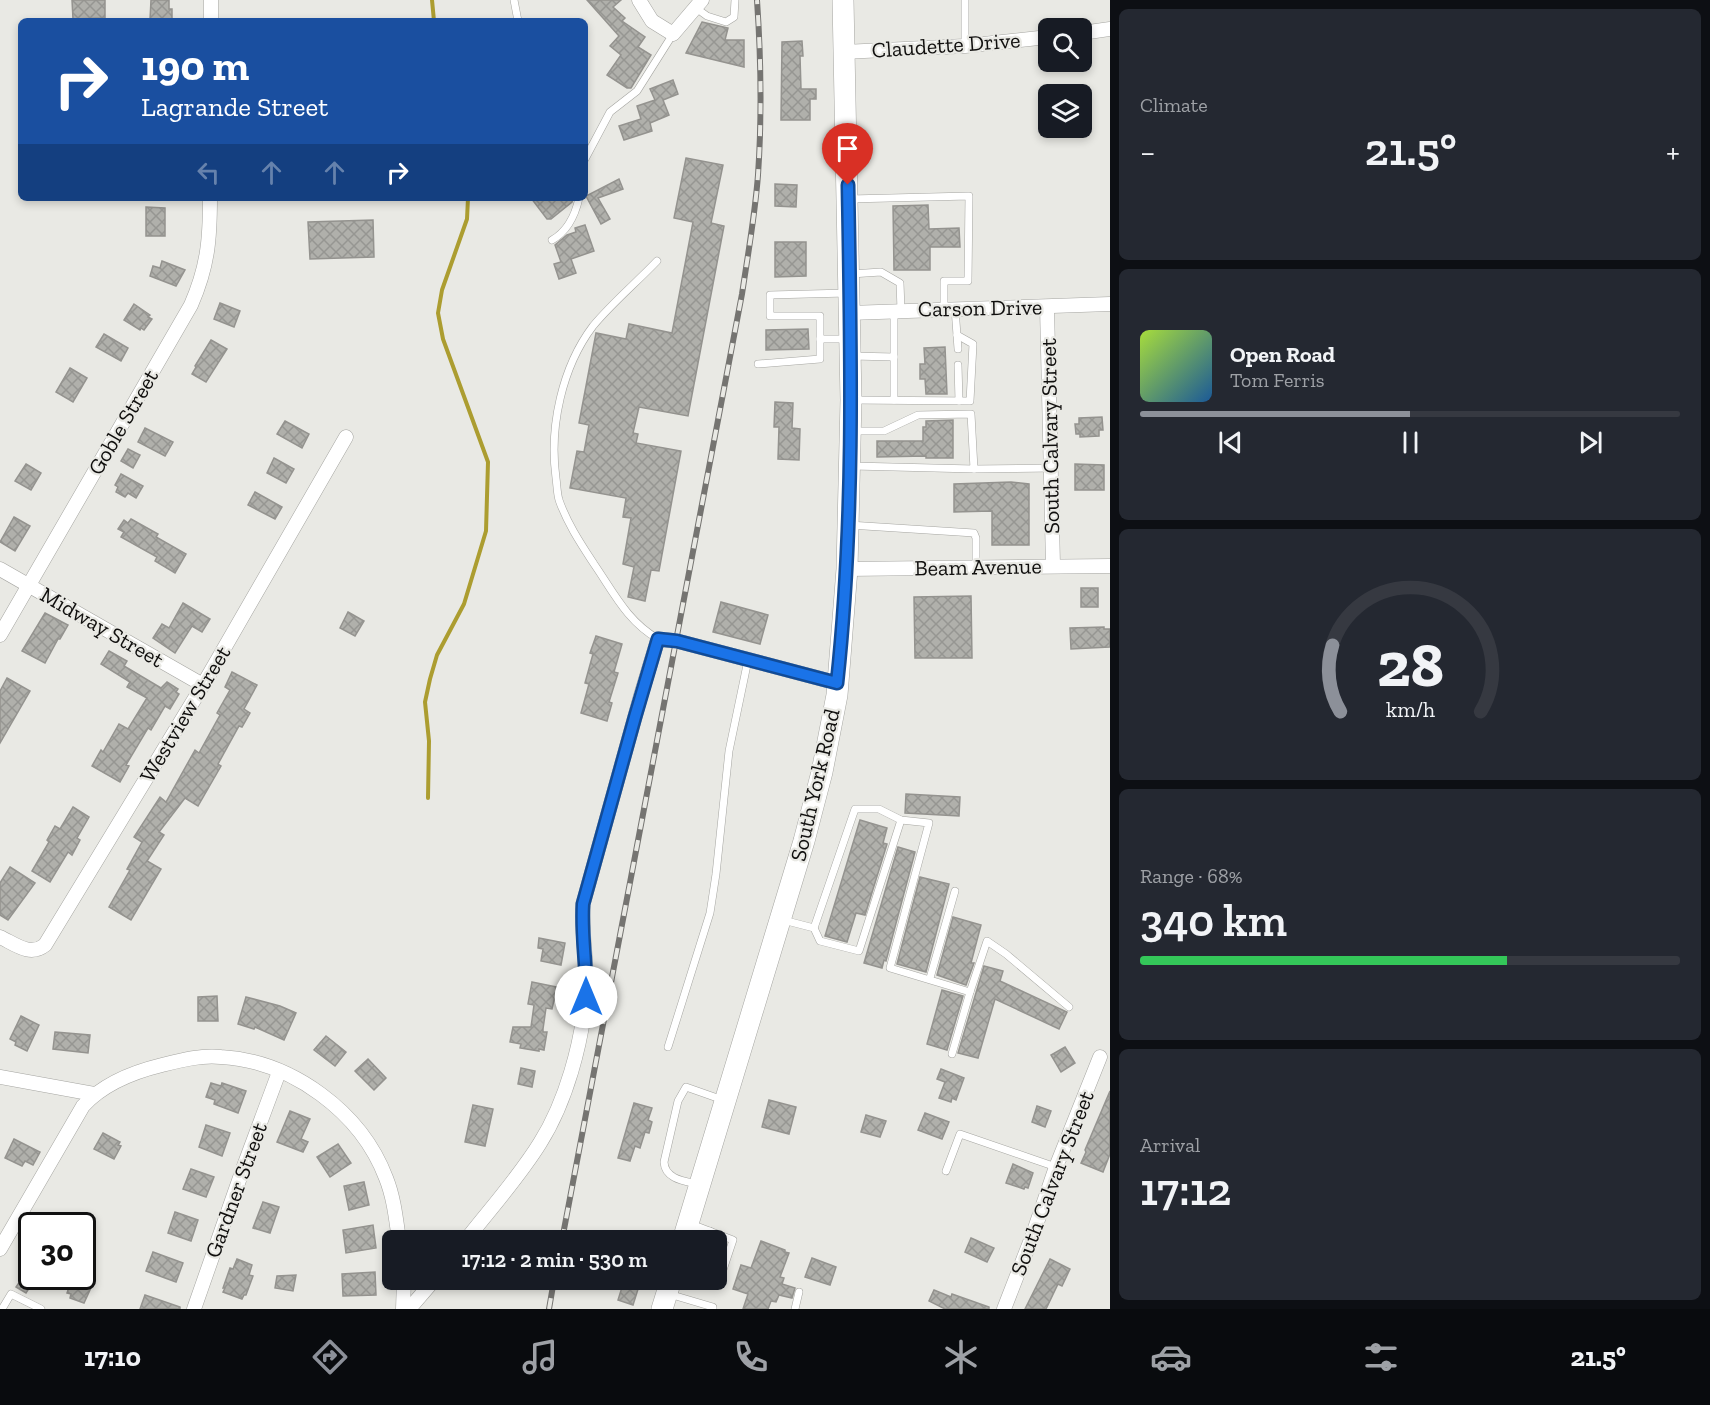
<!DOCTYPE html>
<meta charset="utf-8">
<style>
:root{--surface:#171b24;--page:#242831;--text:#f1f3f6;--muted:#9ea1a6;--line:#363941;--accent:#8c9099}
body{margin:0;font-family:"Zilla Slab",serif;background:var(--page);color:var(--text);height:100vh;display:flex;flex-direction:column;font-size:22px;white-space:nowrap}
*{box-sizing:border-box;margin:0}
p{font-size:20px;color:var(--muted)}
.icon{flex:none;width:33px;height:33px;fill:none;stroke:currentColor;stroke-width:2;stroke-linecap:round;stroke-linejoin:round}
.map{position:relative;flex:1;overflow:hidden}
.drawer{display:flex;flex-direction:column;gap:9px;padding:9px;background:#0d0f14;width:600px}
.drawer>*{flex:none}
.banner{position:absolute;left:18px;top:18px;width:570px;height:183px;border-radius:9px;box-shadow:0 3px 9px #0003;background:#1a4fa0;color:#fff;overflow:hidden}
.controls{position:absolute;left:1038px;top:18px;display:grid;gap:12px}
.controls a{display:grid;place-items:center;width:54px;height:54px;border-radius:9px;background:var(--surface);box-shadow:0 3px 9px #0003;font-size:30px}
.speed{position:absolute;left:18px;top:1212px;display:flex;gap:12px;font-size:30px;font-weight:700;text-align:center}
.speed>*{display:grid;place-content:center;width:78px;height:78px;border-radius:50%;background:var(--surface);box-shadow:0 3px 9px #0003;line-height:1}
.speed .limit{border:3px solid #111;border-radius:9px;background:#fff;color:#111}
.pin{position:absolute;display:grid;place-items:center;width:51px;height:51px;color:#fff;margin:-62px -26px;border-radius:50% 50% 50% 0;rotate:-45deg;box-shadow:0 0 6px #0007}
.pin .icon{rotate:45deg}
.me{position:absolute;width:66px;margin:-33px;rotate:0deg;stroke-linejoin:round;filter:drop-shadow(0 0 4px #0008)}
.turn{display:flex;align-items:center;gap:21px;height:126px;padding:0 24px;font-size:27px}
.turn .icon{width:78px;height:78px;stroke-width:2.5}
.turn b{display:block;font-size:42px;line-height:51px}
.lanes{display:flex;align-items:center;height:57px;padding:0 24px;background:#0003;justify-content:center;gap:30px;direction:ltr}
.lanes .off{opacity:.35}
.big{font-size:45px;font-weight:600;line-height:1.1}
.drawer .widget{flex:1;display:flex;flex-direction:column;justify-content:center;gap:9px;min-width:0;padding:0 21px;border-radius:9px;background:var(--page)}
.drawer .dial{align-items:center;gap:0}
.dial svg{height:156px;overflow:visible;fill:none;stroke:var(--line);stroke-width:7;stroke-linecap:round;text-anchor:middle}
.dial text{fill:var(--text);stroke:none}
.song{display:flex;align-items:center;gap:18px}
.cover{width:72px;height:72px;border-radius:9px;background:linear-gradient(135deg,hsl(80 70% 55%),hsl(210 70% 35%))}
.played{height:6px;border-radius:3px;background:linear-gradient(90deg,var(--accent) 50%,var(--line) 50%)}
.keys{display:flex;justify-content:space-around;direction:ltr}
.heat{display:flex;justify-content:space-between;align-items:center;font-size:33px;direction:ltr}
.charge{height:9px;border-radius:4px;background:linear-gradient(90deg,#34c759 68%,var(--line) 0)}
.trip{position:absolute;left:382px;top:1230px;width:345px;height:60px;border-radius:9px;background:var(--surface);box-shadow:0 3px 9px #0003;font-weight:600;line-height:60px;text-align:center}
.menu{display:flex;height:96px;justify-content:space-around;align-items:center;background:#090b0e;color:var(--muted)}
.menu .icon{width:42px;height:42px}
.menu .on{color:var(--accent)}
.menu b{font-size:27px;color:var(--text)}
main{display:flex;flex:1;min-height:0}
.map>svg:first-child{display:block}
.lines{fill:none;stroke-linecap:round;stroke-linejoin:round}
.stream{stroke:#ac9d30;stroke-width:4}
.building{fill:url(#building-cross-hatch);stroke:#94938f;stroke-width:1.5}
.lane-casing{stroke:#a5a5a1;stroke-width:8}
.street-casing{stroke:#a5a5a1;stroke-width:15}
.primary-casing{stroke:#a5a5a1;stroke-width:22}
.lane{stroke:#fff;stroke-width:7}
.street{stroke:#fff;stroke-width:14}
.primary{stroke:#fff;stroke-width:21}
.rail-casing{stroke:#757471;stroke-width:6}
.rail{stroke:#e9e9e4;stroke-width:4;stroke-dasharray:11;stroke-linecap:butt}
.route-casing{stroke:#114b97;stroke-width:15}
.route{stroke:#1a73e8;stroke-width:10}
.labels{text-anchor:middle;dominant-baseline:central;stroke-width:4.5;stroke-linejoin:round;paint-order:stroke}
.street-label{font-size:22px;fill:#100f0e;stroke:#e9e9e4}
</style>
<main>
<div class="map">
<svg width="1110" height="1309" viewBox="0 0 1110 1309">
<defs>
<pattern id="building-cross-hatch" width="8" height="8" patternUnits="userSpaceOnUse" patternTransform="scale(1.5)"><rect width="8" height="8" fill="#b0b0ab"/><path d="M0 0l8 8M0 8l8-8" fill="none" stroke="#969692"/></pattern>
</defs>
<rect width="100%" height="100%" fill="#e9e9e4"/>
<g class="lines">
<g class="stream">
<polyline points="432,0 434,21"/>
<polyline points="428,798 429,741 425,702 430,679 437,655 464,604 486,531 488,462 443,339 438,313 442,290 467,219 468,198"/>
</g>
</g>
<g class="building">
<polygon points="72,0 105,0 105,18 73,19"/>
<polygon points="151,0 169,0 169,9 172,9 172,21 150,20"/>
<polygon points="587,0 621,0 613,7 625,18 622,21 645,37 638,47 651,55 631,88 627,88 607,75 621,55 610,46 619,36"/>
<polygon points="702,22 728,28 725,40 744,40 744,67 686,53"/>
<polygon points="802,41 803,56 800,56 801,89 816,89 816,99 810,99 810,120 781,120 782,42"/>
<polygon points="673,80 678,94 663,100 669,115 650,123 652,131 624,140 619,126 641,119 637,106 655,100 650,89"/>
<polygon points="686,158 723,165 711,223 724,226 688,416 639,407 633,433 638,434 636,443 681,451 659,571 651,570 645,601 628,597 634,567 623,564 631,518 623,517 626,498 570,488 577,451 584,452 589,425 579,423 596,333 626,339 629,324 672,333 693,222 674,218"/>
<polygon points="619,179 623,189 598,198 610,219 601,224 586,196"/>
<polygon points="775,184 797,185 796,207 775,206"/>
<polygon points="531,198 573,198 572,202 551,219 547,219"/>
<polygon points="928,205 929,229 959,228 960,247 930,247 930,270 894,270 893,206"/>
<polygon points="146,207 165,208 165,236 146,236"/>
<polygon points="373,220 374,257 310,259 308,222"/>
<polygon points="585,225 594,251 571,259 576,273 559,279 554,264 561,262 555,245 567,235 576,232 575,228"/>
<polygon points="775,242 806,242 806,276 775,277"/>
<polygon points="162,261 185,270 176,286 150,276 153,266 160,268"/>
<polygon points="220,303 240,311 234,327 214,319"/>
<polygon points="134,304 150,315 148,317 152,319 144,330 141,328 140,330 124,320"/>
<polygon points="808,329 809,349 766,350 766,330"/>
<polygon points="104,334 128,348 121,361 96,347"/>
<polygon points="211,340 227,349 206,382 192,374 196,367 195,366"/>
<polygon points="945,347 947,394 926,394 925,379 920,379 920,364 925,364 924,348"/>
<polygon points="70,368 87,378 73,402 56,392"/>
<polygon points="775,402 793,403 792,428 800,429 799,460 778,459 779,427 774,427"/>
<polygon points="1102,417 1103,430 1099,430 1099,436 1080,437 1080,434 1076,434 1075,424 1079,424 1079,418"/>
<polygon points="953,420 953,458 926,458 926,456 877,457 877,441 923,441 923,427 926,427 926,421"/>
<polygon points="285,421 309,434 302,448 277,434"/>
<polygon points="145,428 173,442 165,456 138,442"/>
<polygon points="128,449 140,455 133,468 121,461"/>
<polygon points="274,458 294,469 286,483 267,473"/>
<polygon points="26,464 41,473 31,490 15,481"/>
<polygon points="1075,464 1104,465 1104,490 1075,490"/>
<polygon points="121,474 143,486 136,498 128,493 125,497 116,492 118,487 115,485"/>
<polygon points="1011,482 1029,484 1029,545 992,545 992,511 954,512 954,484"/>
<polygon points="255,492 282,507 275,519 248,505"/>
<polygon points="14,517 30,526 15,551 0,542"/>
<polygon points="131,519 158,534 156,537 186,554 175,573 155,561 157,557 121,537 124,532 118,529 124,520 128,523"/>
<rect x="1081" y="588" width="17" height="19"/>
<polygon points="971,596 972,658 915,658 914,597"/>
<polygon points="721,602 768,615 760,644 713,632"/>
<polygon points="183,603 210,619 202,632 192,626 175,653 153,638 162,624 169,628"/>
<polygon points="348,612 364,621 355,636 340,628"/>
<polygon points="45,613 68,625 60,639 58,639 45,663 22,651"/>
<polygon points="1104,627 1104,629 1110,629 1110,647 1071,649 1070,628"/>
<polygon points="596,636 622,644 614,672 618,673 609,702 612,703 607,721 581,713 589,684 585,683 593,654 590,653"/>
<polygon points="109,651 127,661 124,666 161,688 167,682 178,689 176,692 179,694 170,709 165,706 151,730 148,728 126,765 129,766 120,782 92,766 101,750 103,752 119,724 128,729 147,698 127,687 130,682 101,664"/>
<polygon points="232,672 257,685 244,709 250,713 242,727 239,726 218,764 221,766 198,806 185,798 159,832 164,835 147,861 161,869 131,920 109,907 130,870 127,869 142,842 134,837 160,797 166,802 195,750 199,753 220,715 217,713 230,690 225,687"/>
<polygon points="7,678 30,691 0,743 0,691"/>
<polygon points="906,794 960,797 959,816 905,813"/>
<polygon points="73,807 89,817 77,838 80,840 72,855 68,852 50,882 32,871 49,842 47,840 55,826 60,829"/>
<polygon points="860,820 887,828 883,843 887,844 865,915 856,913 847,942 825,936"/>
<polygon points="898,847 915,852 886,961 884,960 882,968 864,963"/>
<polygon points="10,867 35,883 8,920 0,915 0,883"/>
<polygon points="920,877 949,884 926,972 897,964"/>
<polygon points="953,917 981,925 971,963 974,963 966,985 937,975"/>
<polygon points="539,938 565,943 561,965 541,961 543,949 538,948"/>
<polygon points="984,966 1003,971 1000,981 1067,1012 1059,1029 995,999 978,1058 958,1053"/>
<polygon points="532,982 557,987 552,1009 546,1008 543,1029 543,1032 547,1032 544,1050 539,1049 539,1051 520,1048 521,1044 510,1042 513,1027 531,1027 534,1005 528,1004"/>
<polygon points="942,990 963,996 947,1050 927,1044"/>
<polygon points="217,996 218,1021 198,1021 198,997"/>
<polygon points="246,997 280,1006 296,1013 284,1040 255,1027 254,1029 238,1024"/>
<polygon points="21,1016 39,1025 27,1051 15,1045 16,1042 10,1039"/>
<polygon points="55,1032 90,1035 88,1053 53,1049"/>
<polygon points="326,1036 346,1052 335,1066 314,1050"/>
<polygon points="1065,1047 1075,1063 1061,1072 1051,1055"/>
<polygon points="368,1059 386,1078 374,1090 355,1071"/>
<polygon points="521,1068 535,1071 532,1087 518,1084"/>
<polygon points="941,1069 964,1078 956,1100 952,1098 951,1102 939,1098 945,1082 937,1079"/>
<polygon points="211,1083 221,1086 222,1083 246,1091 238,1113 214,1104 215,1100 206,1097"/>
<polygon points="1110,1091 1110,1154 1103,1172 1081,1163 1086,1152 1085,1150"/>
<polygon points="769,1100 796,1107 789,1134 762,1127"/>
<polygon points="634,1103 652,1108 648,1120 652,1122 649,1133 645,1132 640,1148 635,1146 630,1161 618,1158"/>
<polygon points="473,1105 493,1109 485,1146 465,1142"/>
<polygon points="1037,1106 1051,1111 1045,1127 1032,1122"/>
<polygon points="290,1111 310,1119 301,1139 308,1142 303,1152 277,1142"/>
<polygon points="925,1113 949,1122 942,1139 918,1130"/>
<polygon points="866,1115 886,1121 880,1137 861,1132"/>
<polygon points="206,1125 230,1133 222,1156 199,1147"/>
<polygon points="103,1133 120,1142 118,1145 121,1146 114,1159 94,1149"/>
<polygon points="14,1139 40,1152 33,1165 25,1161 22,1166 5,1158"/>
<polygon points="338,1144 351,1163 330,1177 317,1157"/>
<polygon points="1013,1164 1033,1173 1028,1188 1025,1187 1024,1189 1006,1183"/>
<polygon points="191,1169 214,1177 206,1197 183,1189"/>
<polygon points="364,1182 369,1205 349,1210 344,1186"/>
<polygon points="263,1202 279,1207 270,1233 253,1228"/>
<polygon points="175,1212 198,1220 191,1241 168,1233"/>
<polygon points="373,1225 376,1248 346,1253 343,1230"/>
<polygon points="971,1238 994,1248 987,1262 965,1252"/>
<polygon points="761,1241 785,1250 785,1252 789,1253 780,1277 784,1278 782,1284 795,1288 792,1298 779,1295 776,1302 771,1301 768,1309 743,1309 748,1294 733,1289 741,1265 751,1268"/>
<polygon points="153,1252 183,1263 176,1282 146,1271"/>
<polygon points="812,1258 836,1267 830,1285 805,1277"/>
<polygon points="237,1259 252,1265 249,1275 253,1276 246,1295 244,1295 242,1299 223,1292 225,1288 223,1288 230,1268 233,1269"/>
<polygon points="1050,1259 1070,1269 1062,1286 1058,1284 1046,1309 1025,1309"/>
<polygon points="32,1264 32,1276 37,1276 26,1293 16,1287"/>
<polygon points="375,1272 376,1295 343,1296 342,1274"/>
<polygon points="82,1275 95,1279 84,1303 70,1298 71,1294 67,1293 71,1282 78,1285"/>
<polygon points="296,1275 293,1291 275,1288 277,1276"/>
<polygon points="624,1281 639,1286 633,1305 618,1300"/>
<polygon points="934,1290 951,1297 952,1294 989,1307 989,1309 945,1309 929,1301"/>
<polygon points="145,1295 180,1307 180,1309 140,1309"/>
</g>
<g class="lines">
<g class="lane-casing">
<g id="lane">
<polyline points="514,0 518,21"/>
<polyline points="965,0 965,46"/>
<polyline points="696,8 707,16 726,22 734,17 735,0"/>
<polyline points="585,159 610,112 637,91 673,34"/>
<polyline points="850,199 969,196 968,281 944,281 944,308"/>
<path d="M552,240C568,231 575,216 579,198"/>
<path d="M657,261C636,283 612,303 593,326C562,367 549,427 556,478C557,485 557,493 559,500C567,523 581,544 594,564C614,593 627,621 658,639"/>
<polyline points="851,274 881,272 900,283 901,310"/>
<polyline points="955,308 958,349"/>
<polyline points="894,311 894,400"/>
<polyline points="820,339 820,316 770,316 770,295 847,293"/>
<polyline points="852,356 894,357"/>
<polyline points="758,364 820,359 820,339 847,339"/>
<polyline points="958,365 959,401"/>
<polyline points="852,400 970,401 973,344 957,335"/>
<polyline points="853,431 884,431 918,415 971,414 974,469 853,466"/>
<polyline points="974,469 1051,468"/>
<polyline points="849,525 974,533 976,538 976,567"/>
<polyline points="783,920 814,928 855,809 879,809 901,820 929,823 890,968 970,992 987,941 1006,954 1069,1007"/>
<polyline points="814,928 820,941 859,951 901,820"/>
<polyline points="930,978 955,891"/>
<polyline points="668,1047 710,913 716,874 729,751 748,660"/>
<polyline points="952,1054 970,992"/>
<polyline points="946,1171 960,1134 1056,1167"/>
<path d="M697,1184C684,1181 665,1179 664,1162L678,1101L686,1087L723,1100"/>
<polyline points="691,1224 733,1240 721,1276 717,1276"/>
<polyline points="707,1240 710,1231"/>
<polyline points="669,1294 713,1307 713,1309"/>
<polyline points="2,1309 11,1294 41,1309"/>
<polyline points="795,1309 799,1292"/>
</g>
</g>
<g class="street-casing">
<g id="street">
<polyline points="211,0 211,21"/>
<polyline points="639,0 652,21 673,34 702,0"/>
<polyline points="1082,33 1110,29"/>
<polyline points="844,52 965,46 1048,37"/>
<polyline points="1047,307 1053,565"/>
<polyline points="849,313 1110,304"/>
<polyline points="0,569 203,685"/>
<polyline points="847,569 1110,566"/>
<path d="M0,635L191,305C208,266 210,239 210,198"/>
<path d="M0,937C15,944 30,957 45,945L203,685L346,437"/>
<polyline points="0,1077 94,1094"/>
<path d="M466,1240C491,1208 519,1177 540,1143C566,1102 582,1043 586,995C588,965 581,935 583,904L641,695L658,639L677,641L837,683"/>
<path d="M0,1249L83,1106C104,1083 133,1072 162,1065C182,1060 201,1055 221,1057C292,1061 361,1112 386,1178C394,1198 396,1219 399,1240"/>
<polyline points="194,1309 244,1166 279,1072"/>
<polyline points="403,1309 404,1280"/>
<polyline points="409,1309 434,1280"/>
<polyline points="1004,1309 1032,1237 1056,1167 1100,1057"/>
</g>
</g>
<g class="primary-casing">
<g id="primary">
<polyline points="683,1240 804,841 822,772 837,695 847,569 851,400 843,0"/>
<polyline points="662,1309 671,1280"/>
</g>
</g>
<use href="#lane" class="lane"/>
<use href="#street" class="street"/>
<use href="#primary" class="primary"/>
<g class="rail-casing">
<g id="rail">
<path d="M562,1240L742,294C748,254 755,215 758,175C762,117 761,58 757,0"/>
<polyline points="549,1309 554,1280"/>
</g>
</g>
<use href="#rail" class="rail"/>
</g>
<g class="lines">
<g class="route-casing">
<path id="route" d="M586,997C587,966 581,936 583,904L635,717L658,639L677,641L837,683C855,517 851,351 848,185"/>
</g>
<use href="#route" class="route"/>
</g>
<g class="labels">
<g class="street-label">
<text transform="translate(946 45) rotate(-4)">Claudette Drive</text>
<text transform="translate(980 308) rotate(-1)">Carson Drive</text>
<text transform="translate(123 422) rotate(-60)">Goble Street</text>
<text transform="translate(1050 436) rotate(-91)">South Calvary Street</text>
<text transform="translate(978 567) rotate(-1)">Beam Avenue</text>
<text transform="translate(102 627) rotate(30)">Midway Street</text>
<text transform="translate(185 714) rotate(-59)">Westview Street</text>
<text transform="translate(815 785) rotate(-77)">South York Road</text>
<text transform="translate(1052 1183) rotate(-69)">South Calvary Street</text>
<text transform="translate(236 1190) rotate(-70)">Gardner Street</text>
</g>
</g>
</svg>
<div class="controls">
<a><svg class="icon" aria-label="search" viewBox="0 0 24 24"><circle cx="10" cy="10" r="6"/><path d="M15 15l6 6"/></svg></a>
<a><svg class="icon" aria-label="layers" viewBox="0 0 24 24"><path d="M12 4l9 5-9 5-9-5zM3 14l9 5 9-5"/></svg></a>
</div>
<div class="speed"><div class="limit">30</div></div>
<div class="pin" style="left:848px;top:185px;background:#d93025"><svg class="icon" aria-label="arrive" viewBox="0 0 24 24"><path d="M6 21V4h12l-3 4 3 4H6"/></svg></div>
<svg class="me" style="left:586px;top:997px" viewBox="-20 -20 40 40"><circle r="19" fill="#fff"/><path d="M0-13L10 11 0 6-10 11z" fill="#1a73e8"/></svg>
<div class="trip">17:12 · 2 min · 530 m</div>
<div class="banner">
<div class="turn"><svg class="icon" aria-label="right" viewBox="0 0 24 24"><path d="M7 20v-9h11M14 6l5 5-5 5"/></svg><div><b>190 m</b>Lagrande Street</div></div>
<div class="lanes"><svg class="icon off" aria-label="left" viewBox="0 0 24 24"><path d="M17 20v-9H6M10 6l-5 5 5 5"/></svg><svg class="icon off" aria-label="ahead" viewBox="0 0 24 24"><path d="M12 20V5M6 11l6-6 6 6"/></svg><svg class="icon off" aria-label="ahead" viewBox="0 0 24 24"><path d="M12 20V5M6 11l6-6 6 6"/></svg><svg class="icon" aria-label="right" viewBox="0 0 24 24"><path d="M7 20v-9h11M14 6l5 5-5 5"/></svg></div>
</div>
</div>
<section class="drawer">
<div class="widget"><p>Climate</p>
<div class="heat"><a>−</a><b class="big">21.5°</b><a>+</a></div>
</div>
<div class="widget">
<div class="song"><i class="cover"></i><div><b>Open Road</b><p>Tom Ferris</p></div></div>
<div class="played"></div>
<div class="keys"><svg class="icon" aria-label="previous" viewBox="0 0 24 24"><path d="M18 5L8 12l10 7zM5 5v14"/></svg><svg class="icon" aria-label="pause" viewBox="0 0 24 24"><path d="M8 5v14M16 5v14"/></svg><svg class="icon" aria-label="next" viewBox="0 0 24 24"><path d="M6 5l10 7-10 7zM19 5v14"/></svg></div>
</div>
<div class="widget dial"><svg viewBox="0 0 100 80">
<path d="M14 69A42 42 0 1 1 86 69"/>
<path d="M14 69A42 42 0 0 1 10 35" stroke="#8c9099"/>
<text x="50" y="56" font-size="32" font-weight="700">28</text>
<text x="50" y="72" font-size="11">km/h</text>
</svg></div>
<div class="widget"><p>Range · 68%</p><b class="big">340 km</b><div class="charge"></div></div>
<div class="widget"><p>Arrival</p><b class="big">17:12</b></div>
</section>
</main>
<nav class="menu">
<b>17:10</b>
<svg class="icon on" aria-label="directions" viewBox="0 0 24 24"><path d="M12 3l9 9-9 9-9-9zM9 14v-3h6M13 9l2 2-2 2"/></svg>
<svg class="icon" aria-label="music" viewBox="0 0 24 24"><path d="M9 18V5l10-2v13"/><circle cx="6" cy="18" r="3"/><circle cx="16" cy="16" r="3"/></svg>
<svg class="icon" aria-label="phone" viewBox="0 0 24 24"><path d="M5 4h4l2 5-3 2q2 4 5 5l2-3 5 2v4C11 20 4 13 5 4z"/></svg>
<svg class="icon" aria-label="climate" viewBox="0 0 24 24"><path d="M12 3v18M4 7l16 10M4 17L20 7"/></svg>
<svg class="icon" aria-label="car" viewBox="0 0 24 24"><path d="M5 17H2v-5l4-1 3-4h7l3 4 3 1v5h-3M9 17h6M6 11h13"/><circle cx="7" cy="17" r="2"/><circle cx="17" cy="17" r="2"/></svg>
<svg class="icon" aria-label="filters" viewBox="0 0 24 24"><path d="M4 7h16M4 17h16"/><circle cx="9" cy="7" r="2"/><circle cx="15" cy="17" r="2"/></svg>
<b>21.5°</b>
</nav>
